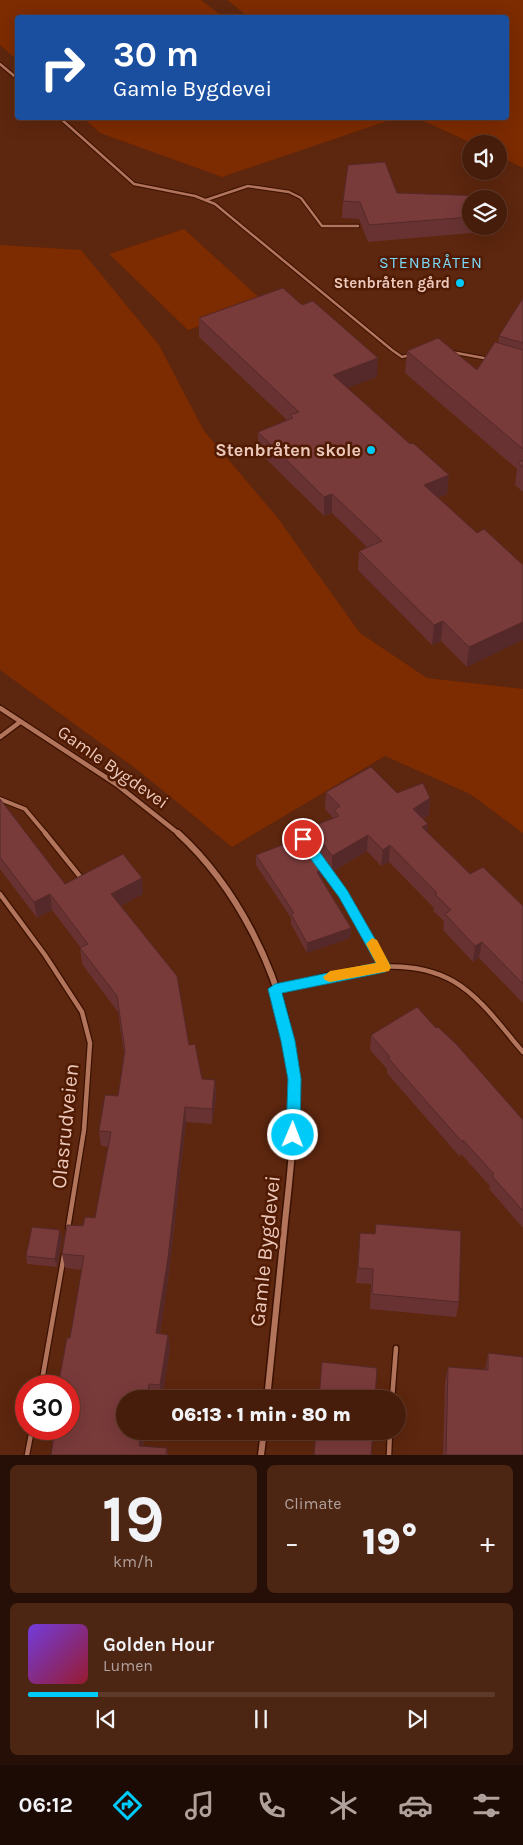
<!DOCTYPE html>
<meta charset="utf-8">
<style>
:root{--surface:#461c0a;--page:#4d2513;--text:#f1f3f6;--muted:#b0a19c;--line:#5e3a2b;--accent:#00cbf8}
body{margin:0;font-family:Karla,sans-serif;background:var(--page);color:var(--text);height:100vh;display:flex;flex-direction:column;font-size:19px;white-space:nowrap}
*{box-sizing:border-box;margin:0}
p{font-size:16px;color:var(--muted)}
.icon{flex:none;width:28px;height:28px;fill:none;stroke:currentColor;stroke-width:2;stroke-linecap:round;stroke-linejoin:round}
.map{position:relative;height:1455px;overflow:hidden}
.details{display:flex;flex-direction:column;gap:10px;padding:10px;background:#260f06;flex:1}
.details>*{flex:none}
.hud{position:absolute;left:15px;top:15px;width:494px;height:105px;border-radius:5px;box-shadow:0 5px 20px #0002,0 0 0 1px var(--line);background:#1a4fa0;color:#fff;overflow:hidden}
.controls{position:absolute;left:462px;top:135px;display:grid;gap:10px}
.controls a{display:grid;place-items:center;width:45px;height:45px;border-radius:50%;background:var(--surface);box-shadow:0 5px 20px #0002,0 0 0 1px var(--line);font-size:25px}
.speed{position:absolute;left:15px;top:1375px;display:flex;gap:10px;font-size:25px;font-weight:700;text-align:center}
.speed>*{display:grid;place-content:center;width:65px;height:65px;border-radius:50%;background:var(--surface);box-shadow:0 5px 20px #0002,0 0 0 1px var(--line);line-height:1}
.speed .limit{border:8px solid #d22;background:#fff;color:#111}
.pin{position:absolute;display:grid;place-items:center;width:42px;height:42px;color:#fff;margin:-21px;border:2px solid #fff;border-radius:50%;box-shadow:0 1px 5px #0007}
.me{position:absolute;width:55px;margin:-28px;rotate:1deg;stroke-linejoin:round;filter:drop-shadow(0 0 4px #0008)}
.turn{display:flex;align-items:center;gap:18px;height:105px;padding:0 15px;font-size:22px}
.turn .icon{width:65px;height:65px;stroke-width:2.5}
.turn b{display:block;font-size:35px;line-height:42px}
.big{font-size:38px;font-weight:800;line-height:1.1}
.details .widget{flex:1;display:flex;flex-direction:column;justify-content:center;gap:8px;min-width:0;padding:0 18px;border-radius:8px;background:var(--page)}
.details .dial{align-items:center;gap:0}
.dial b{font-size:65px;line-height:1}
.song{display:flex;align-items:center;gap:15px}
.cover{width:60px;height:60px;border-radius:8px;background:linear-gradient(135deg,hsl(260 70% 55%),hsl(350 70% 35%))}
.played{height:5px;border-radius:2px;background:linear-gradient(90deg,var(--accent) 15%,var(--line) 15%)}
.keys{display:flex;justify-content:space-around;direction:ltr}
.heat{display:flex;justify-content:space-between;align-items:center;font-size:28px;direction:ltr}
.details .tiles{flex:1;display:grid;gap:10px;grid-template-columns:1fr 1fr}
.widget:last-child{grid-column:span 2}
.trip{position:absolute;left:116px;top:1390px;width:290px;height:50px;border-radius:25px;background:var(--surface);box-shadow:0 5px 20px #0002,0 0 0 1px var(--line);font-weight:800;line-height:50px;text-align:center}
.tab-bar{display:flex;height:80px;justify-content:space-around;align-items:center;background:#1c0b04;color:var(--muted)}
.tab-bar .icon{width:35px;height:35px}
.tab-bar .on{color:var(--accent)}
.tab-bar b{font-size:22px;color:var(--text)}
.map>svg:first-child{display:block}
.green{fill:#7d2b00}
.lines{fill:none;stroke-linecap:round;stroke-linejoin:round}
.lane-far2-casing{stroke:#3a1101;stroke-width:4.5}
.lane-far1-casing{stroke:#3a1101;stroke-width:6}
.lane-casing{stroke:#3a1101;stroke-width:7}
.street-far1-casing{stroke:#3a1101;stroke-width:7}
.street-casing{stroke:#3a1101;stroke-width:9}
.lane-far2{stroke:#b3745c;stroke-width:2.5}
.lane-far1{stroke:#b3745c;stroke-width:4}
.lane{stroke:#b3745c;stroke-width:4.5}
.street-far1{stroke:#b3745c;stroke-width:4.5}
.street{stroke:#b3745c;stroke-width:6}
.wall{fill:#683232}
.shaded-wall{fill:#552929}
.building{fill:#793a3a;stroke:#552929}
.route{fill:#00cbf8;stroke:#0084a1}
.slow{fill:#f59e0b}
.poi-dot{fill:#00cbf8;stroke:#511b03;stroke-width:2}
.labels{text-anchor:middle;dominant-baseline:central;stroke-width:5;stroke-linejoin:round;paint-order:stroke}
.far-poi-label{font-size:15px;font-weight:bold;fill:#ecc8bb;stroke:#511b03;text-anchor:end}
.far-neighbourhood-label{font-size:16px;letter-spacing:1px;fill:#7ad9f8;stroke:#511b03}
.poi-label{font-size:18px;font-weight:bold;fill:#ecc8bb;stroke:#511b03;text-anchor:end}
.street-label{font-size:18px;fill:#ecc8bb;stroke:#511b03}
.near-street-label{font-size:21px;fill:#ecc8bb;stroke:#511b03}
</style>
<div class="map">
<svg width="523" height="1455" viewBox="0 0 523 1455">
<rect width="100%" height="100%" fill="#5d260e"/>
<g class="green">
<polygon points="0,0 201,0 223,17 18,18 17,60 0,45"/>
<polygon points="227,0 523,0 523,168 499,156 499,144 474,144 417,118 506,118 506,18 249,17"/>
<polygon points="83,118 388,118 393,119 222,177 100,133"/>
<polygon points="184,229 265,303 188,330 109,254"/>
<polygon points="0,245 81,250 159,345 204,431 277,517 360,633 427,678 523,689 523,833 470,794 385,756 232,847 139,771 0,670"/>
</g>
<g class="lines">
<g class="lane-far2-casing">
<g id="lane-far2">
<polyline points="0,64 18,79"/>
<polyline points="60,118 134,184 195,196 215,204 392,350 402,357 410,355"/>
<polyline points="206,200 248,186 289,192 301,198 322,226 358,226"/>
<polyline points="451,352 489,359"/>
</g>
</g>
<g class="lane-far1-casing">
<g id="lane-far1">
<polyline points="0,799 25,809 46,834"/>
<polyline points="291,825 299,834"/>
</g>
</g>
<g class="lane-casing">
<g id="lane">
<polyline points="45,833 82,879"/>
<polyline points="298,833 305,841"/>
<polyline points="309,846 343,893 385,967"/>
<polyline points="0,894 45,955 82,1012 90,1043 84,1130 68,1228"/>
<path d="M277,989C331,974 400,951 453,981C481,997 502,1028 523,1052"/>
<polyline points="41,1386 64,1255"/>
<polyline points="392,1399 396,1348"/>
<polyline points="27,1455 32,1429"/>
<polyline points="389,1455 390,1431"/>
</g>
</g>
<g class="street-far1-casing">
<g id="street-far1">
<polyline points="0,708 116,784 179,834"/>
<polyline points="0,737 20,722"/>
</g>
</g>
<g class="street-casing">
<g id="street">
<path d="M178,833C236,886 279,970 291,1048C299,1106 291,1164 285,1222C279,1281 273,1340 267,1399"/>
<polyline points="261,1455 264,1431"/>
</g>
</g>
<use href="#lane-far2" class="lane-far2"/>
<use href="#lane-far1" class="lane-far1"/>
<use href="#lane" class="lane"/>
<use href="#street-far1" class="street-far1"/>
<use href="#street" class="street"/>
</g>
<g class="wall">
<polygon points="397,193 471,199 471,226 484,226 483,232 368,242 359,219 342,218 343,201"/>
<polygon points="523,298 523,492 515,485 517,469 405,373 407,351 477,370 498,343 499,336"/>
<polygon points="199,318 377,377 347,388 410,444 449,475 447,494 438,498 477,533 484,529 467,667 441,641 432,645 358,570 359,551 367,547 332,513 324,516 258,451 258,432 287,420 199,337"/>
<polygon points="326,792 397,793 430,798 429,815 423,819 428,824 427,832 470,874 523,906 523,1003 479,958 473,962 443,930 444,921 433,911 434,908 389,862 381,866 367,851 332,872 311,843 311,827 333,818 325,809"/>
<polygon points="0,799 65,884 142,878 143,894 121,906 189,1045 202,1079 215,1080 216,1096 212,1124 186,1122 169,1273 160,1334 168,1335 170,1348 162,1398 151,1397 125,1431 145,1431 143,1446 167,1448 168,1455 51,1455 53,1442 49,1429 70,1338 82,1270 65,1268 62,1254 83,1226 95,1218 108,1147 101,1146 99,1131 118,1096 124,1053 118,1012 82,964 80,948 81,948 52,910 37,918 0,869"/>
<polygon points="256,855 325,876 321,878 351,928 350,938 307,953 291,924 291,918 256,865"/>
<polygon points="436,1028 523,1120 523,1228 489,1189 490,1186 461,1154 460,1157 387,1073 387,1069 370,1050 371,1035"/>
<polygon points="60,1230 62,1238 57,1267 27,1264 26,1256"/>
<polygon points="359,1249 459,1302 456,1317 370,1309 371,1284 356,1283"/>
<polygon points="488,1353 523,1455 443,1455 445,1381 448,1367 485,1370"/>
</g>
<g class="shaded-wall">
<polygon points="378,358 377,377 332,394 333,375"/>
<polygon points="449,475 447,494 422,505 424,485"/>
<polygon points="332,494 332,513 324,516 324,497"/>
<polygon points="443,621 441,641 432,645 434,625"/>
<polygon points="523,622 523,640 467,667 469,647"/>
<polygon points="430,798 429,815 411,825 413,809"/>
<polygon points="428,824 426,840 422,827"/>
<polygon points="368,835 367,851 332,872 332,856"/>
<polygon points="390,845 389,862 381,866 383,850"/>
<polygon points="325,867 325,876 316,881 317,872"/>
<polygon points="142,878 143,894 113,910 111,894"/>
<polygon points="50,894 52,910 37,918 34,902"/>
<polygon points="351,928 350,938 307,953 307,943"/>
<polygon points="482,942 479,958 473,962 475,946"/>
<polygon points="215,1080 216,1096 212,1124 212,1109"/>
<polygon points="185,1107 186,1122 169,1273 158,1347 156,1333"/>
<polygon points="60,1230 62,1238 57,1267 55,1259"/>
<polygon points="168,1335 170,1348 162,1398 160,1385"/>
<polygon points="149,1384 151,1397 150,1399 147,1399"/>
<polygon points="141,1431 145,1431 141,1455 139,1446"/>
</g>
<g class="building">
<polygon points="385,162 397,193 485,196 485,199 471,199 471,217 369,225 360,202 343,201 348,165"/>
<polygon points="283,288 302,305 313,301 378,358 333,375 410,444 413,443 449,475 424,485 477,533 484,529 523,565 523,622 469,647 443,621 434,625 359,551 382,541 332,494 324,497 258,432 293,418 290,415 299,412 199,318"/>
<polygon points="523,298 523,343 499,336"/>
<polygon points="438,338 477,370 495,342 523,350 523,449 407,351"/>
<polygon points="523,460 523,467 518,463"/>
<polygon points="371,767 397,793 423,783 430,798 413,809 428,824 422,827 470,874 483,867 523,906 523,984 482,942 475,946 445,914 451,910 435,894 437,893 390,845 383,850 368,835 332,856 311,827 339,816 334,810 340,806 326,792"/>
<polygon points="0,799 65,884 123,854 142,878 111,894 177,976 189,1045 195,1044 202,1079 215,1080 212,1109 185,1107 168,1258 156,1333 168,1335 160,1385 149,1384 147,1399 125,1399 125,1431 141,1431 139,1446 167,1448 166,1455 51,1455 55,1429 50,1429 69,1429 69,1386 58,1386 67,1338 70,1338 84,1256 62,1254 67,1225 83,1226 85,1217 95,1218 111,1132 99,1131 105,1095 118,1096 125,1051 117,996 80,948 88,944 50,894 34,902 0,857"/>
<polygon points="303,837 325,867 317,872 351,928 307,943 291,914 294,913 256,855"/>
<polygon points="417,1007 436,1028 438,1027 457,1045 523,1120 523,1211 492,1176 494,1174 463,1140 463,1143 388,1058 390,1057 371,1035"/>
<polygon points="376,1224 461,1231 459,1302 372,1294 373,1269 358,1268 360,1233 375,1234"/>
<polygon points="32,1227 60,1230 55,1259 26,1256"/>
<polygon points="488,1353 523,1357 523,1455 446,1455 448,1367 488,1370"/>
<polygon points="322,1362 377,1368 375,1399 319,1399"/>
<polygon points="316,1431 373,1431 371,1455 314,1455"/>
</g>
<polygon class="route" points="303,835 308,836 347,890 391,967 385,972 282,993 295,1041 301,1079 300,1135 298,1139 293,1141 288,1139 286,1135 288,1079 281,1041 268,989 275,984 376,963 339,897 299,843 297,839"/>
<polygon class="slow" points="372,938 377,940 389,963 391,967 389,971 330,982 325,980 323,977 330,971 376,963 366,944"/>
<g class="poi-dot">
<circle cx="460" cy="283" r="5"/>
<circle cx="371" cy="450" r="5"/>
</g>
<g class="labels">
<g class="far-poi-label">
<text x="450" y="283">Stenbråten gård</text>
</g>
<g class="far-neighbourhood-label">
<text x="431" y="262">STENBRÅTEN</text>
</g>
<g class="poi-label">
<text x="361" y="450">Stenbråten skole</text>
</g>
<g class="street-label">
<text transform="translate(113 767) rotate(35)">Gamle Bygdevei</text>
</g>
<g class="near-street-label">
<text transform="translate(65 1126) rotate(-84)">Olasrudveien</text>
<text transform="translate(265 1251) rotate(-84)">Gamle Bygdevei</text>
</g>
</g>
</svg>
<div class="controls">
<a><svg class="icon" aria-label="sound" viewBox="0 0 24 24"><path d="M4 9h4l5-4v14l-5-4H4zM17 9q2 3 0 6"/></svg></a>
<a><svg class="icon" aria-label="layers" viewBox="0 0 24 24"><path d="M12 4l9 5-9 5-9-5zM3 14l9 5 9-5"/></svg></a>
</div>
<div class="speed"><div class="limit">30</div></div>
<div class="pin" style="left:303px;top:839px;background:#d93025"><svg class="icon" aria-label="arrive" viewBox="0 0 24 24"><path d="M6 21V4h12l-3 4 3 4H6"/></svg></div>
<svg class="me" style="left:293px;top:1135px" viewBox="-20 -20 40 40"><circle r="17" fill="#00cbf8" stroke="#fff" stroke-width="3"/><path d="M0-11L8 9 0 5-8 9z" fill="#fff"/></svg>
<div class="trip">06:13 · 1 min · 80 m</div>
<div class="hud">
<div class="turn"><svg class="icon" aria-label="right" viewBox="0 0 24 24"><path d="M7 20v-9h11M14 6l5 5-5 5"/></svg><div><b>30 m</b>Gamle Bygdevei</div></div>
</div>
</div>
<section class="details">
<div class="tiles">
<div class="widget dial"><b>19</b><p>km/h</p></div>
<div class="widget"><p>Climate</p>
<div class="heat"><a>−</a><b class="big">19°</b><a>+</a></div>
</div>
<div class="widget">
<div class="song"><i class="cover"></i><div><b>Golden Hour</b><p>Lumen</p></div></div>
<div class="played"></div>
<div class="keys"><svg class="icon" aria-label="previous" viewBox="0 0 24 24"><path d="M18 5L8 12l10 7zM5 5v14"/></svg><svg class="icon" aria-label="pause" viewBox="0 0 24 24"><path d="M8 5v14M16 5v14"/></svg><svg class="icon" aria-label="next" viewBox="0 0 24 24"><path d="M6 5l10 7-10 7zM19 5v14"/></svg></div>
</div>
</div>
</section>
<nav class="tab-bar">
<b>06:12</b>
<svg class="icon on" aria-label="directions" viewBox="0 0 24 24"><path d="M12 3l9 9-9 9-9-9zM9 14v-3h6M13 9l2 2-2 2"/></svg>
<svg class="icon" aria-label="music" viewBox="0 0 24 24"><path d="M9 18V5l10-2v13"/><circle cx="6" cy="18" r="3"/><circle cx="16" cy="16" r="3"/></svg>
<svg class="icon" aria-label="phone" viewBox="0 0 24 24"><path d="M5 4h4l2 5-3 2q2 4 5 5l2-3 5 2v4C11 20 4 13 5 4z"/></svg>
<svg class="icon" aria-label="climate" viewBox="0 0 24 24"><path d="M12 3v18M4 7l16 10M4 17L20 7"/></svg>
<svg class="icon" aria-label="car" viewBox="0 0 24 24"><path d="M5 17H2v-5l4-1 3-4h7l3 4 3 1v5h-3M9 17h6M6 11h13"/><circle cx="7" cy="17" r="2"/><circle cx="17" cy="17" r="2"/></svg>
<svg class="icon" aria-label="filters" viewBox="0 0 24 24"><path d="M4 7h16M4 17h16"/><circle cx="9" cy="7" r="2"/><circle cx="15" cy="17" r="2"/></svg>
</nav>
